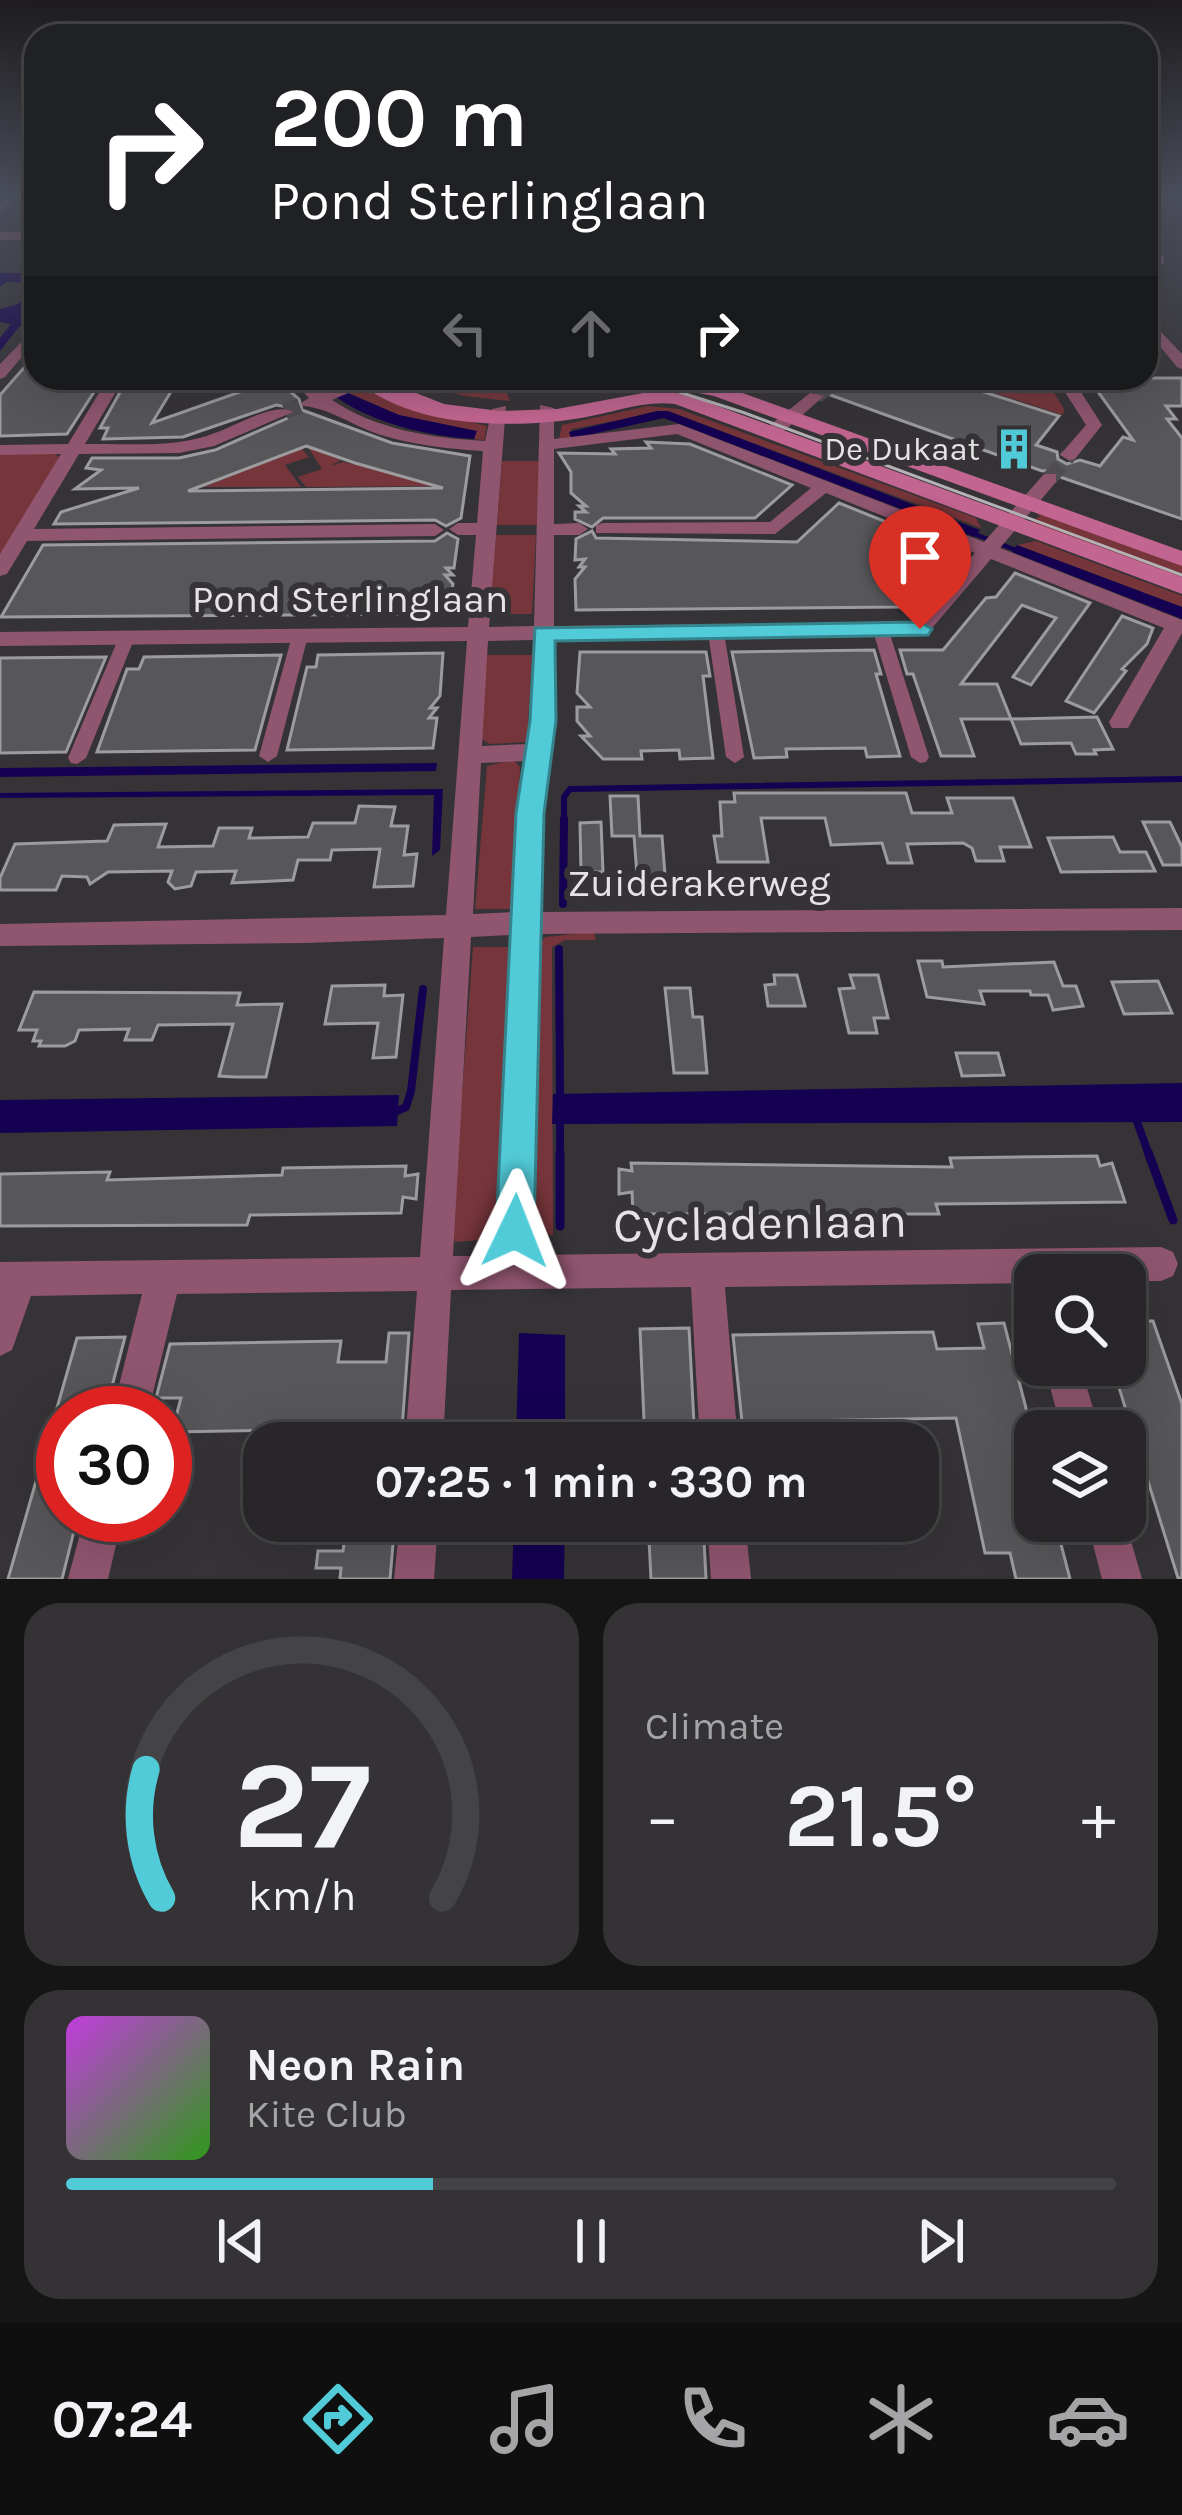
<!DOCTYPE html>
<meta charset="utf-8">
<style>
:root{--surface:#282628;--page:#343234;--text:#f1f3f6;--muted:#a5a5a8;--line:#444345;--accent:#52cbd9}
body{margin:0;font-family:Karla,sans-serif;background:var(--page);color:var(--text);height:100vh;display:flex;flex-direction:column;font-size:45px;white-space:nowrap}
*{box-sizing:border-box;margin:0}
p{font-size:39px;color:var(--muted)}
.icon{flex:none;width:66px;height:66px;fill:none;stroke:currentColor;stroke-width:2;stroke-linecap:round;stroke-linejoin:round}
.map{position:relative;height:1579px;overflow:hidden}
.details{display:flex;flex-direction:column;gap:24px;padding:24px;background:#161516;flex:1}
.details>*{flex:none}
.banner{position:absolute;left:24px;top:24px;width:1134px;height:366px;border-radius:36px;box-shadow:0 12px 48px #0002,0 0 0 3px var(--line);background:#202124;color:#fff;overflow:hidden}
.controls{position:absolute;left:1014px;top:1254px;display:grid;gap:24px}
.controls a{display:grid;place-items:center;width:132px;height:132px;border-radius:24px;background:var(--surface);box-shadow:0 12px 48px #0002,0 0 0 3px var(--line);font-size:60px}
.speed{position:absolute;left:36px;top:1386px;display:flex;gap:24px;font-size:60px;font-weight:700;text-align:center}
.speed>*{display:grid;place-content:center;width:156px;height:156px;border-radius:50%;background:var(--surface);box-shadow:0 12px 48px #0002,0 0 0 3px var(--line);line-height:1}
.speed .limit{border:18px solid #d22;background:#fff;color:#111}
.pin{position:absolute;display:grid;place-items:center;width:102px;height:102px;color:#fff;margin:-123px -51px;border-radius:50% 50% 50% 0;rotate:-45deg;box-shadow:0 0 12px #0007}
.pin .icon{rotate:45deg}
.me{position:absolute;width:132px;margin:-66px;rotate:2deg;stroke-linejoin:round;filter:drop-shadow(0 0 9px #0008)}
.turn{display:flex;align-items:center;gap:42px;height:252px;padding:0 48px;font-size:54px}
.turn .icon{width:156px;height:156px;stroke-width:2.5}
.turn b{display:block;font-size:84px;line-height:102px}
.lanes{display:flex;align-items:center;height:114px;padding:0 48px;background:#0003;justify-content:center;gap:60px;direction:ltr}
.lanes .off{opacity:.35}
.big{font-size:90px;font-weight:700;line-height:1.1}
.details .widget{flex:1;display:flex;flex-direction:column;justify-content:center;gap:18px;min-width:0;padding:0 42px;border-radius:36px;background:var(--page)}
.details .dial{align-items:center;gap:0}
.dial svg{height:312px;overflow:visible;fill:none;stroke:var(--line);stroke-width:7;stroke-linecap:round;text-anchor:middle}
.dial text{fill:var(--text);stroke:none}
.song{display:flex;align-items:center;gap:36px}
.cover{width:144px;height:144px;border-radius:18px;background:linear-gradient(135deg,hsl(290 70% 55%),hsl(110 70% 35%))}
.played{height:12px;border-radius:6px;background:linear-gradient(90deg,var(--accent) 35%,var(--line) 35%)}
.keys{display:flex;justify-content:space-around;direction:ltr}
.heat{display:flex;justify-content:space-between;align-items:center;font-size:66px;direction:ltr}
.details .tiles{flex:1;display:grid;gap:24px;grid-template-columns:1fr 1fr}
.widget:last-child{grid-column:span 2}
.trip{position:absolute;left:243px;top:1422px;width:696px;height:120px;border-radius:36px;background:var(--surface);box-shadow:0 12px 48px #0002,0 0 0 3px var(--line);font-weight:700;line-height:120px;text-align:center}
.menu{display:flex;height:192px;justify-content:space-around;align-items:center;background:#100f10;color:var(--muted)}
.menu .icon{width:84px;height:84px}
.menu .selected{color:var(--accent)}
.menu b{font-size:54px;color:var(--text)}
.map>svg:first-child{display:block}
.green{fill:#76353a}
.water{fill:#150152}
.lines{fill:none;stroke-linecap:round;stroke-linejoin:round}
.stream-far3{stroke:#150152;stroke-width:4.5}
.stream-far2{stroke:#150152;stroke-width:6}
.stream-far1{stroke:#150152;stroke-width:8}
.stream{stroke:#150152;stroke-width:9}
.building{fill:#575659;stroke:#9c9b9e;stroke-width:3;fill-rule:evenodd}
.minor-tunnel{stroke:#504d50;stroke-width:16;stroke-dasharray:16 9;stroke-linecap:butt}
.service{stroke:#90556f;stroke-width:9}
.pedestrian{fill:#90556f;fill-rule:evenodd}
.minor{fill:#90556f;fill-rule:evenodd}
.secondary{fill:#c26590;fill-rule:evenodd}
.tram{stroke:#b4b2b4;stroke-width:3}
.route{fill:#52cbd9;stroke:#35848d;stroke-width:3}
.labels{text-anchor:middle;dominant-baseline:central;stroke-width:12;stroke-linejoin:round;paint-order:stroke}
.far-poi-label{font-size:33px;fill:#e5e3e5;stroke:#363336;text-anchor:end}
.street-label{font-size:39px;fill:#e5e3e5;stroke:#363336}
.near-street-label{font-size:48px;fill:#e5e3e5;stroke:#363336}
</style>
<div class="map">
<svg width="1182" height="1579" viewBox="0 0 1182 1579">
<rect width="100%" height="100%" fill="#363336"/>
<g class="green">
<polygon points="408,378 483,378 505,388 510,401 464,396"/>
<polygon points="949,378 986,385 992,378 1045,378 1064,409 1063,415"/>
<polygon points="369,391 396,404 487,426 484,440 474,439 476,431 399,415 348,393"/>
<polygon points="648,406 679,409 976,518 981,528 668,411 571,429 571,438 559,440 562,425"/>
<polygon points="308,447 341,460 330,466 343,462 438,482 437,486 306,487 298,477 322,469"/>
<polygon points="301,448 309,457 285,465 301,487 204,487"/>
<polygon points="0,454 55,454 62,459 0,558"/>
<polygon points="502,461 539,461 537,525 497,525"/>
<polygon points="1036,513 1182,562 1182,582 1036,526 1032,522 1040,516"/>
<polygon points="496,535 536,535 532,614 489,614"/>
<polygon points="1036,541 1182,596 1182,607 1017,545"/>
<polygon points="485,655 532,655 527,742 490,744 480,738"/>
<polygon points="513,760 520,767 515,900 512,909 475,909 487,766"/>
<polygon points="594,932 596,940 565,940 552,947 553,1235 529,1233 537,947 545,937"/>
<polygon points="473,947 514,947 501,1207 492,1239 455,1242 452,1228"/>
</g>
<g class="water">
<polygon points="0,273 36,273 36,320 19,327 0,351 0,338 11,324 0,322 0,309 18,304 35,283 7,282 0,287"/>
<path d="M348,393L399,415L477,431L474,439C427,436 375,424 336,397Z"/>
<polygon points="657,411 668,411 980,530 974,537 664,418 579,437 571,438 569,432"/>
<polygon points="1017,545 1182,607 1182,619 1012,552"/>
<polygon points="437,763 436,771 0,777 0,768"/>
<polygon points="443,789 440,850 432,856 434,795 0,798 0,793"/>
<polygon points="1182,1083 1182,1122 552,1124 553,1094"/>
<polygon points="399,1095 397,1126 0,1133 0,1100"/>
<polygon points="519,1333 565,1335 565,1443 516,1443"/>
<polygon points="514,1521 565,1521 564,1579 512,1579"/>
</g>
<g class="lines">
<polyline class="stream-far3" points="972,533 1021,552"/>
<polyline class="stream-far2" points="564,822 564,797 570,789 1182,779"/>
<g class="stream-far1">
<polyline points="563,904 564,819"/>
<polyline points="559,949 560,1096"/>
<polyline points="393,1113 406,1107 411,1091 423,989"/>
<polyline points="560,1116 560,1155"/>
<polyline points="1135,1116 1149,1155"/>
</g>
<g class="stream">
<polyline points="560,1152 560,1226"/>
<polyline points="1148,1152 1173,1220"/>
</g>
</g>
<g class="building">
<polygon points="36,354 34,378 103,378 67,434 0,436 0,395"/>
<path d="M128,378H158L155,385H175L152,423L240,392L231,378H274L299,399L302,410L392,443L470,456L461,518L446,526L435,520L54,524L61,512L139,488L75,489L101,470L86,468L92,458H179L215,450L297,414L294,408L276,405L183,437L103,439L108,428H100ZM306,446L355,463L443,488L188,491Z"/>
<polygon points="783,378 850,382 866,378 903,390 917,378 940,378 1059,416 1036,445 1057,452 1058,459 1067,464 1080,460 1100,466 1123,437 1133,440 1088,378 1182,378 1182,406 1166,406 1176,419 1167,419 1182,438 1182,519 1060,477 1056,470 1042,471"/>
<polygon points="646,442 690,444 792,485 755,518 603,518 592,527 575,519 575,512 586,512 579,506 586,506 571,493 571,472 559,453 615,454 611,449 651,448"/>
<polygon points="839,503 946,546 900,607 576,610 575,579 585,567 579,567 585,559 575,560 576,539 592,531 596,538 797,542"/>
<polygon points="447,533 458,539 454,568 446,568 453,575 445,575 453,584 448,614 1,617 43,545 435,541"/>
<polygon points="1015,573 1090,603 1031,685 1013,677 1056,618 1022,605 961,684 997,684 1011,719 961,719 974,756 941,756 913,674 907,674 900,650 943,650 986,598 996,597"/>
<polygon points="1122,616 1153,628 1147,644 1122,669 1126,671 1094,713 1066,701"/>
<polygon points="874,650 881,674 876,674 900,756 867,757 865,748 786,749 787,757 754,758 732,652"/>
<polygon points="580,652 706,652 710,676 703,676 713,758 680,759 679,750 641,751 642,759 603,759 581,736 590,736 577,721 577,707 590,707 577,693"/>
<polygon points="443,653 440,696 430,708 437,708 429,718 437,718 433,748 287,750 307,667 316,667 318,655"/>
<polygon points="281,655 255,750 97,752 127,669 139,669 144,657"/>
<polygon points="106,657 66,752 0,753 0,658"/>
<polygon points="1097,717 1113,749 1094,750 1096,754 1076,754 1071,743 1021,744 1011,719"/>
<polygon points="734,793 906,793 912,813 952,813 947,798 1013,798 1031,847 1000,847 1004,861 976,861 972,848 963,843 907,844 912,863 888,863 882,843 831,845 825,818 761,818 768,862 718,862 714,836 722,836 720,802 735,802"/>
<polygon points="610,796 638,796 640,836 662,836 665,875 637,875 634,836 612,836"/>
<polygon points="359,806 395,807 391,826 408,826 404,855 417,854 413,886 374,887 380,849 332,850 330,860 298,860 293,880 232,883 236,871 196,872 191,886 175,889 168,882 172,871 108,872 90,884 87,877 62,876 56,890 0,890 0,878 15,844 107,841 114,825 166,824 158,847 213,846 219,828 252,828 249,838 308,837 313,823 355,823"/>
<polygon points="601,822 603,872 581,872 580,823"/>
<polygon points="1143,822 1170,822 1182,847 1182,865 1163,865"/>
<polygon points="1113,837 1120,852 1146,852 1155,871 1061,872 1048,838"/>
<polygon points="918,961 942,961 943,967 1054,962 1063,986 1076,986 1083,1006 1053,1010 1048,995 1031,995 1030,991 980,991 984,1004 927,997"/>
<polygon points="774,975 797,975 805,1006 768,1006 765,985 775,984"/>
<polygon points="850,975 878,975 888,1018 874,1018 877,1033 849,1033 839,989 854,988"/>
<polygon points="1158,981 1172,1013 1124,1014 1112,982"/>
<polygon points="385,985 384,996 403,995 396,1057 373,1058 378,1023 325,1024 332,986"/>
<polygon points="665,988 690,988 693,1017 702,1017 707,1073 674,1073"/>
<polygon points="34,992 240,993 237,1005 282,1004 266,1077 235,1077 219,1076 233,1024 158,1025 152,1040 125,1040 129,1029 79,1030 75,1041 65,1046 39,1046 41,1041 33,1041 37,1030 19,1030"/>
<polygon points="956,1053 998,1053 1004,1075 962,1076"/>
<polygon points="1097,1156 1100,1166 1112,1163 1125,1202 936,1204 939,1214 633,1214 632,1192 619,1194 619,1169 632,1171 631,1163 952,1167 950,1158"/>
<polygon points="406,1166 405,1176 418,1174 416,1199 403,1197 401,1213 250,1215 247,1225 0,1226 0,1174 110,1172 107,1180 282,1175 283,1168"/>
<polygon points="1125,1321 1153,1321 1182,1404 1182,1578 1178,1578 1112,1365 1125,1365"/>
<polygon points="1004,1323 1035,1443 1035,1521 1055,1521 1070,1579 1016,1579 1010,1553 985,1553 956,1418 742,1422 733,1335 933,1332 937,1349 984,1348 978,1324"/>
<polygon points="689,1328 695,1443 645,1443 640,1329"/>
<polygon points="389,1333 409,1333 401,1443 356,1443 357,1432 334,1429 172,1432 181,1398 156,1398 170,1344 341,1341 338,1362 386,1362"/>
<polygon points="125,1337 105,1413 63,1413 63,1515 78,1515 62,1579 8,1579 77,1338"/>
<polygon points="347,1521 395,1521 390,1579 340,1579 341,1568 316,1568 318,1551 343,1551"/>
<polygon points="648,1521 703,1521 706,1579 651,1579"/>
</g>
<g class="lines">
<g class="minor-tunnel">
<polyline points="816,396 839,378"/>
<polyline points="285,412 307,403"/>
<polyline points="1050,478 1069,455"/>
</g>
<polyline class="service" points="688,378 712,388"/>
<g class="pedestrian">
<polygon points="8,196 17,196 0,212 0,204"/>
<polygon points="482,378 501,378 516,382 616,378 610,382 516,390"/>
<polygon points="881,626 889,631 929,757 926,762 920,763 911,757 873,631"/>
<polygon points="716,627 724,632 744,757 735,763 726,757 708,632"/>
<polygon points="300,631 308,636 277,756 268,762 259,756 292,636"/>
<polygon points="127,632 135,637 86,758 77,764 71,763 68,758 119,637"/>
</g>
<g class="minor">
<rect x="0" y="232" width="36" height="8"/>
<polygon points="1146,240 1164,258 1164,264 1154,264 1146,253"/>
<polygon points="1146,316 1182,354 1182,369 1177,367 1146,329"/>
<polygon points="36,327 36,340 5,377 0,379 0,364"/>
<path d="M108,378H124L85,444C127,443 175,449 215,433C235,426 276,401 293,412L214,446L179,453L79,454L34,529L435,524L444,530L435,536L27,541L7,574L0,576V554L61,454L0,455V445L68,444Z"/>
<path d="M290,378H307L322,393L360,378H382L332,400C377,430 432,438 485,441L492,409L506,406L489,627L534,626L540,405L554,408V439L679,424L984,542L1044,474H1056V482L1000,548L1182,620V633L1128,728H1112L1109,722L1164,628L991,559L927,634L920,636L554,640C554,731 542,820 540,912L1182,908V930L539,934L530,1255L1161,1247L1173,1252L1178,1264L1173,1276L1161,1281H1125V1275H1035V1283L725,1287L738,1443H700L691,1287L451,1290L443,1443H405L417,1291L177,1294L148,1413H112L142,1294L31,1296L12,1350L0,1356V1262L420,1257L444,938L307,943L0,946V924L446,915L467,641L0,646V632L468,627L476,535H458L449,529L458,523H477L483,451C449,449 414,445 381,435C353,426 330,408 303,406L301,403L309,398ZM677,434L811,488L770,522L603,523L596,525V533L775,534L826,493L975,553L914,622L554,626V535H579L588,529L579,523L554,524V449ZM533,640L528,744L482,746L488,641ZM526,761L518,813L513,912L473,914L481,763ZM512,935L497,1256H453L471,937Z"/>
<polygon points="1056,378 1072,378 1102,425 1075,459 1069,460 1060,455 1086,425"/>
<polygon points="810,393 824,396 777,437 765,437 765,429"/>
<polygon points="1044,1365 1080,1365 1100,1431 1062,1431"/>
<polygon points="85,1515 123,1515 108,1579 68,1579"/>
<polygon points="400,1521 438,1521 434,1579 394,1579"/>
<polygon points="707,1521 745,1521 751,1579 711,1579"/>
<polygon points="1087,1521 1125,1520 1142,1579 1102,1579"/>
</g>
<g class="secondary">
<path d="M354,378H378L444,404L500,411L557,409L654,391L685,394L1182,577V594L675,404C642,400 613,413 581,418C512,429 409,429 354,378Z"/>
<polygon points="686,379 726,387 1182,551 1182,566 714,396 679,389 676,385"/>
</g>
<polyline class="tram" points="635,378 742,412 1182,575"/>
</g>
<linearGradient id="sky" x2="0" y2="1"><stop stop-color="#1e1c1e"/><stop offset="0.47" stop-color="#4c505d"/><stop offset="1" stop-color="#4c505d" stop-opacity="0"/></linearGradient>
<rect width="1182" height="417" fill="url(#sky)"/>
<polygon class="route" points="920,622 932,629 928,635 555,641 556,721 544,813 534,1231 528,1244 515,1249 502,1244 496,1231 516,813 530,721 535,628"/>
<defs>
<g id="building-bare" transform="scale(3.24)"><path d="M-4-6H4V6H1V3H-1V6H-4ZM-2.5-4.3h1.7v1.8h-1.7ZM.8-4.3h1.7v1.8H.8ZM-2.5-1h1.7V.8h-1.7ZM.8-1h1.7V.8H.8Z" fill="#52cbd9" stroke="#363336" stroke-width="2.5" paint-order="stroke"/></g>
</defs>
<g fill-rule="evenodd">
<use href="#building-bare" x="1014" y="449"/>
</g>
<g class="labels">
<g class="far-poi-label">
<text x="980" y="449">De Dukaat</text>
</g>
<g class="street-label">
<text x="350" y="599">Pond Sterlinglaan</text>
<text x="699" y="883">Zuiderakerweg</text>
</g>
<g class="near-street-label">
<text transform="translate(760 1223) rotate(-1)">Cycladenlaan</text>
</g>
</g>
</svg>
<div class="controls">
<a><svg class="icon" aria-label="search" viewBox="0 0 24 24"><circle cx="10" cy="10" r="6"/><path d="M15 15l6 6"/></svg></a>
<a><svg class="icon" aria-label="layers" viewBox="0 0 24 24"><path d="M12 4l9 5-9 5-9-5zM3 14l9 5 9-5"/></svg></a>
</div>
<div class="speed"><div class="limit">30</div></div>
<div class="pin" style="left:920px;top:629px;background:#d93025"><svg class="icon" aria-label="arrive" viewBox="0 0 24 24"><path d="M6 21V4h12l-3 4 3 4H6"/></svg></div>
<svg class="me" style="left:515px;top:1231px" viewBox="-20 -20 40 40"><path d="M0-17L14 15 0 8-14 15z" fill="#52cbd9" stroke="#fff" stroke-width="4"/></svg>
<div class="trip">07:25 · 1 min · 330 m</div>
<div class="banner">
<div class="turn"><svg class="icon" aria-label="right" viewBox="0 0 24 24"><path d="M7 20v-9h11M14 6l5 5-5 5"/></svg><div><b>200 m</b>Pond Sterlinglaan</div></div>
<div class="lanes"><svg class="icon off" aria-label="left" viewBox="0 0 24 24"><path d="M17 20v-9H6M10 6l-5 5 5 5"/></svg><svg class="icon off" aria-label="ahead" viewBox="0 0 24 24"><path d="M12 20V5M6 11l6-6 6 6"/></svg><svg class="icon" aria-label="right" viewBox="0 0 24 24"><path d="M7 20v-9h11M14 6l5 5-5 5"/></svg></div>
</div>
</div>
<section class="details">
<div class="tiles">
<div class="widget dial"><svg viewBox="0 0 100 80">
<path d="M14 69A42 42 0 1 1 86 69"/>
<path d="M14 69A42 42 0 0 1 10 36" stroke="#52cbd9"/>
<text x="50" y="56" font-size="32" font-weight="700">27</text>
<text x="50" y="72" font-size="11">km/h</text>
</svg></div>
<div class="widget"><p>Climate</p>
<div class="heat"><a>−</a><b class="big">21.5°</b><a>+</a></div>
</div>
<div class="widget">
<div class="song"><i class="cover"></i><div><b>Neon Rain</b><p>Kite Club</p></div></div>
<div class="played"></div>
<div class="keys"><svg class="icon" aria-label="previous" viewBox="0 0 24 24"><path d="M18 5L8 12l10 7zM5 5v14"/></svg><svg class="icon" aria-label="pause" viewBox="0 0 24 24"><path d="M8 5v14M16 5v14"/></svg><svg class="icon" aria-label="next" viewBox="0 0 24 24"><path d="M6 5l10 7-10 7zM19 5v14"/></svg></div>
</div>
</div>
</section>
<nav class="menu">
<b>07:24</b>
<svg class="icon selected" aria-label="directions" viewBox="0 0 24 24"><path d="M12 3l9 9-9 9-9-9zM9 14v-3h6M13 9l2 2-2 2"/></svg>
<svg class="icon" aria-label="music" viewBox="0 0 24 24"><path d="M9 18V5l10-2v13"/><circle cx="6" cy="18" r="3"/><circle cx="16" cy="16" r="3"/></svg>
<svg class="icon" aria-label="phone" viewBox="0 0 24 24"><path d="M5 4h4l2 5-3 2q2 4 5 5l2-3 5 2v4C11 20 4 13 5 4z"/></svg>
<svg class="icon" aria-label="climate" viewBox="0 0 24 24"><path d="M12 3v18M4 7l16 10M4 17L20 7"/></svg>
<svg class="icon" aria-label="car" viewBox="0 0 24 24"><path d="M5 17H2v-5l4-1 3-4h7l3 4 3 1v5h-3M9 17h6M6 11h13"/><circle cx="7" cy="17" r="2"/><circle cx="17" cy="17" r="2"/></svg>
</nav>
